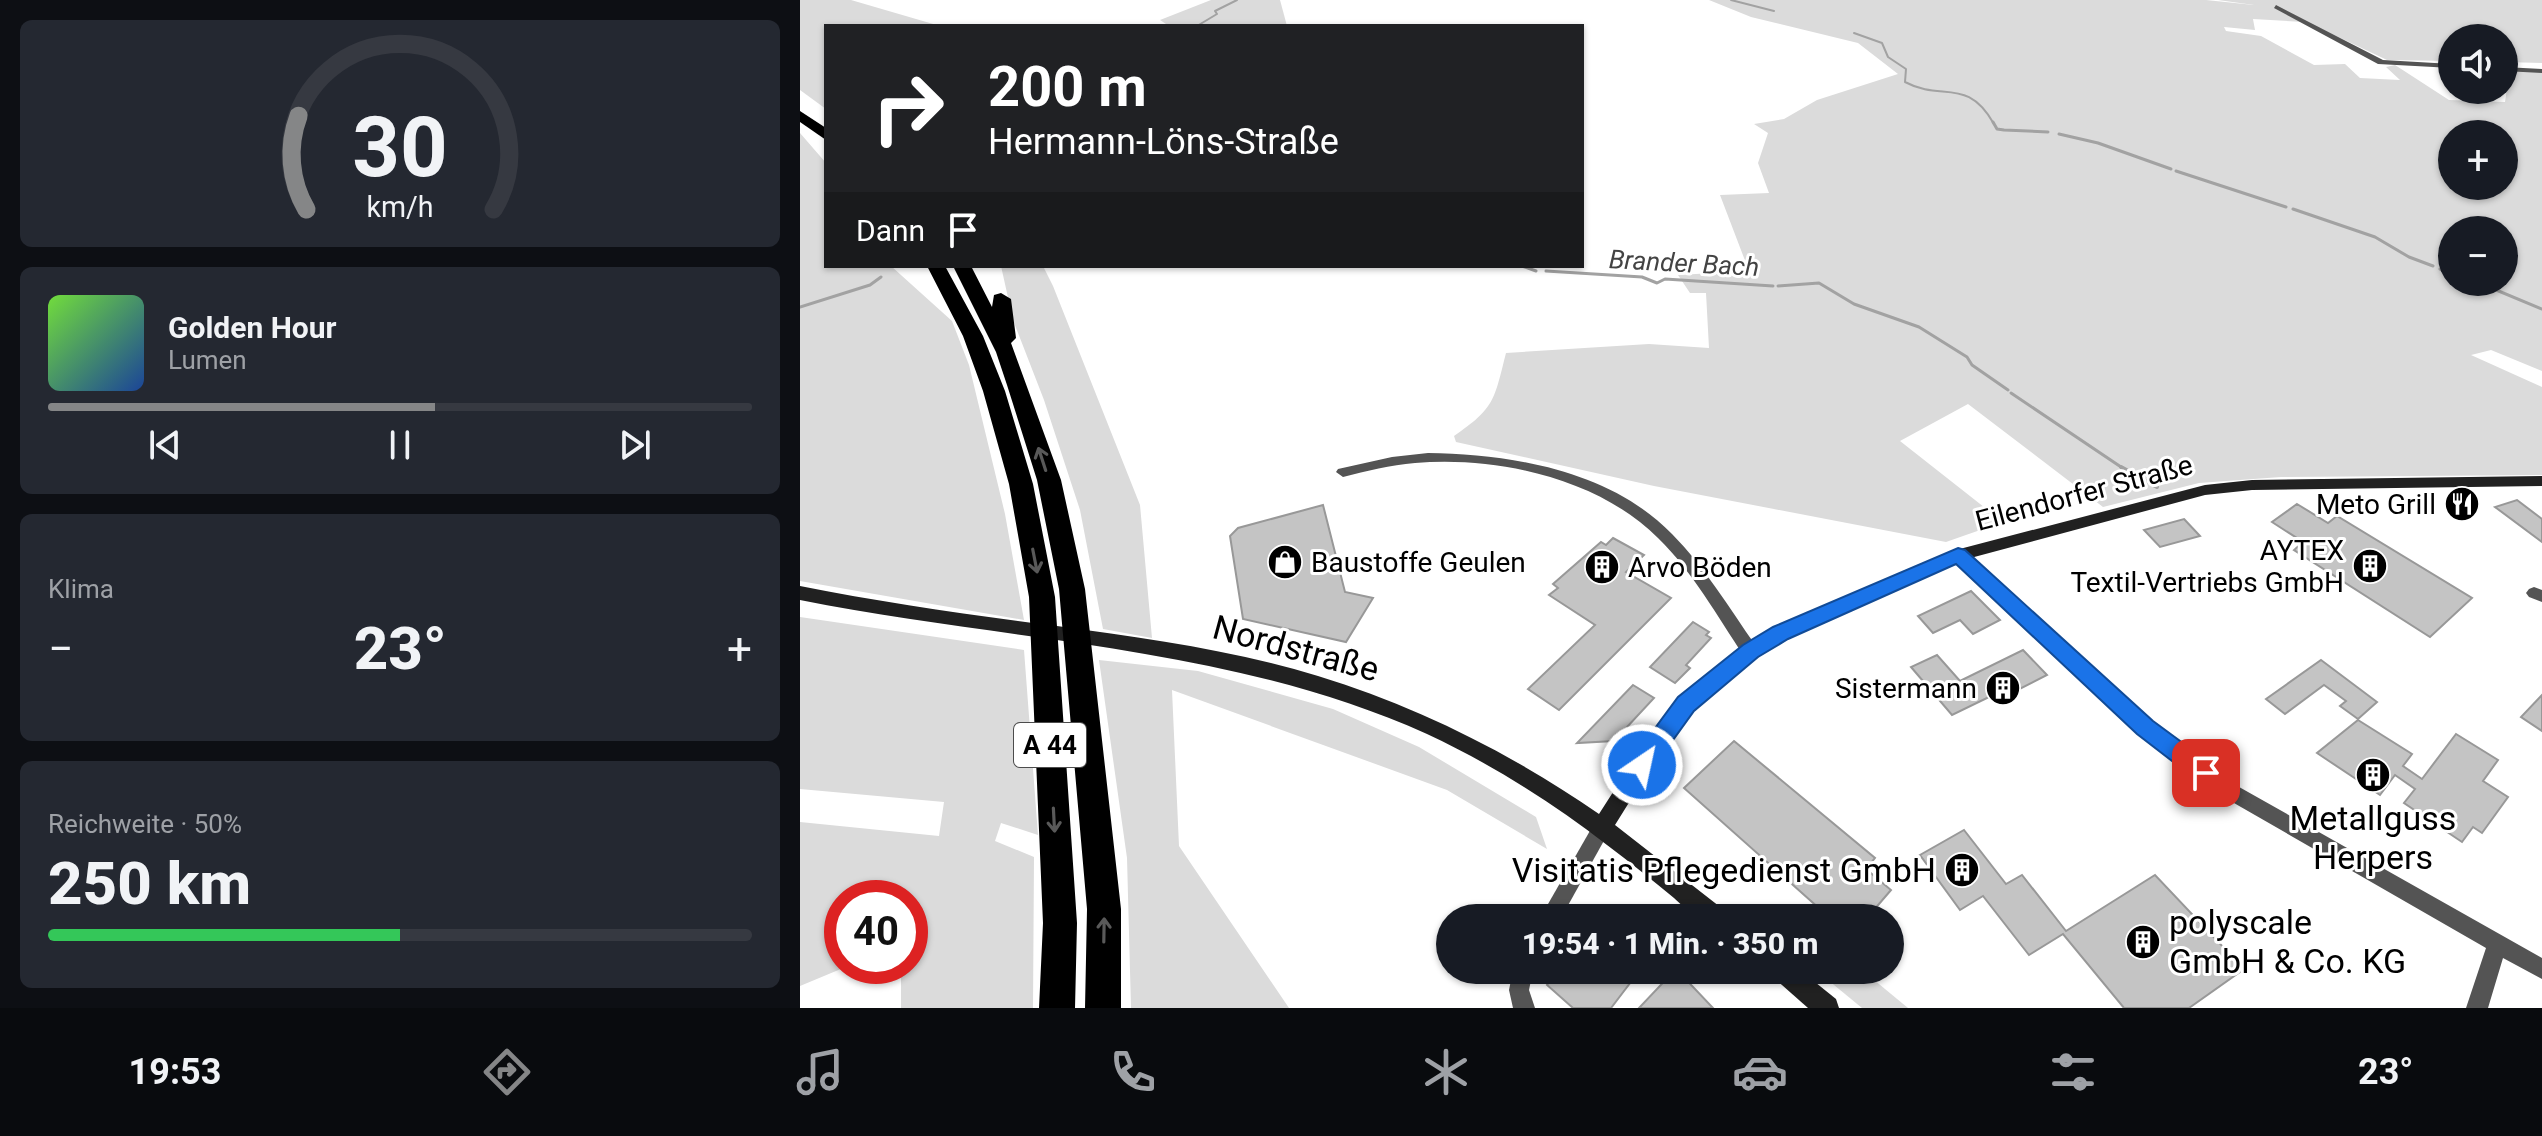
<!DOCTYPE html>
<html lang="de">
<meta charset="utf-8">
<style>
:root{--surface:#171b24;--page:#242831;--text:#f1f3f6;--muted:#9ea1a6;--line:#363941;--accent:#858687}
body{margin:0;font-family:Roboto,sans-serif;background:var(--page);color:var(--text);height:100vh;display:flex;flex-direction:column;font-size:30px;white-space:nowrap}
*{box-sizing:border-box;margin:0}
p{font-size:26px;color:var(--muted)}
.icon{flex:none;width:44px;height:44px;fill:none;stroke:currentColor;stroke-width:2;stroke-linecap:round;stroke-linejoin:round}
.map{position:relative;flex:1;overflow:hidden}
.details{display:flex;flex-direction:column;gap:20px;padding:20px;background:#0d0f14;width:800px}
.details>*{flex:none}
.top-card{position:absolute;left:24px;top:24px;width:760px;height:244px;border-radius:0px;box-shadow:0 2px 6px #0004;background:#202124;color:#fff;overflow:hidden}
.controls{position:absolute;left:1638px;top:24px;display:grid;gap:16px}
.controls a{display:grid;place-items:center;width:80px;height:80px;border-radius:50%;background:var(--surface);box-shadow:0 2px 6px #0004;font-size:40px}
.speed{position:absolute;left:24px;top:880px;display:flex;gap:16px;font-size:40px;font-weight:700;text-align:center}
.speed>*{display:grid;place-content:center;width:104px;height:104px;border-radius:50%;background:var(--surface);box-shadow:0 2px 6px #0004;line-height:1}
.speed .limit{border:12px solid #d22;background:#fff;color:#111}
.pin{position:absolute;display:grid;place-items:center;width:68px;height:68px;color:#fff;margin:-34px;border-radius:16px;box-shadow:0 4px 12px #0006}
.me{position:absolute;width:88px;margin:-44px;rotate:34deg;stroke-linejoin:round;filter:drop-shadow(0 0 6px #0008)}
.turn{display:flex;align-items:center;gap:28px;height:168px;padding:0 32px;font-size:36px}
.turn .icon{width:104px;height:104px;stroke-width:2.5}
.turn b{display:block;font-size:56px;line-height:68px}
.then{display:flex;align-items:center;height:76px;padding:0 32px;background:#0003;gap:16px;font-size:30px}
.big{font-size:60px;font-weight:800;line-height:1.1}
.details .card{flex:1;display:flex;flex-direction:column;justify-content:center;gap:12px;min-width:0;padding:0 28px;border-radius:12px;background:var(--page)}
.details .dial{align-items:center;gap:0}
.dial svg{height:208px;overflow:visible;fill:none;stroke:var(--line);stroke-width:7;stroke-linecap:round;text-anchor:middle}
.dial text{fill:var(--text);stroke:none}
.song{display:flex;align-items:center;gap:24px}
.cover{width:96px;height:96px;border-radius:12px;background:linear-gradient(135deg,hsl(100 70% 55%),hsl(220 70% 35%))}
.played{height:8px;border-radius:4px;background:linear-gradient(90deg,var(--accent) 55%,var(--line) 55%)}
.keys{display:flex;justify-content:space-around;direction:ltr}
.heat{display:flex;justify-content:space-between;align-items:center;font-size:44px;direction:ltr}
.charge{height:12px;border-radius:6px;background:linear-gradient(90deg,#34c759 50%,var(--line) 0)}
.trip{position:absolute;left:636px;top:904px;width:468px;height:80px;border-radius:40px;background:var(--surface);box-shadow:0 2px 6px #0004;font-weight:800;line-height:80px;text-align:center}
.menu{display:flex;height:128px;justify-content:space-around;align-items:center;background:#090b0e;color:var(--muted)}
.menu .icon{width:56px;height:56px}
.menu .active{color:var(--accent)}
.menu b{font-size:36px;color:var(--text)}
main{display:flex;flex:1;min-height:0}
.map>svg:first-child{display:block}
.green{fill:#dbdbdb;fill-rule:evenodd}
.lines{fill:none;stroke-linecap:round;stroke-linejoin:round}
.stream-far2{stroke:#a2a2a2;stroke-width:2}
.stream-far1{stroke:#a2a2a2;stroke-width:3}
.stream{stroke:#a2a2a2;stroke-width:4}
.building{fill:#c4c4c4;stroke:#989898;stroke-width:2}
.street{fill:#545454;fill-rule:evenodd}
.secondary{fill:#212121;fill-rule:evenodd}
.highway{fill:#000;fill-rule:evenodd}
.oneway{stroke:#595959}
.route{fill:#1a73e8;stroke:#114b97;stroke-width:2}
.labels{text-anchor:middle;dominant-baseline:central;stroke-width:6;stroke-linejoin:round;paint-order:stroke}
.far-water-label{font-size:26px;font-style:italic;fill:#434343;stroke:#fff}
.shield{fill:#fff;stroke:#4c4c4c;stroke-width:2}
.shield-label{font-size:26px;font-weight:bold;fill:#000}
.street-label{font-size:28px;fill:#000;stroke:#fff}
.poi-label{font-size:28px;fill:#000;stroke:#fff;text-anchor:end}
.near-street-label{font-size:34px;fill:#000;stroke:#fff}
.near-poi-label{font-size:34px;fill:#000;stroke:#fff}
</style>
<main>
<section class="details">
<div class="card dial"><svg viewBox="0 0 100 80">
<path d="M14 69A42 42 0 1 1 86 69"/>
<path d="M14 69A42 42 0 0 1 11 33" stroke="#858687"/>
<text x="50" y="56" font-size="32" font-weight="700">30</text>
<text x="50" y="72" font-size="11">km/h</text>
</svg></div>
<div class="card">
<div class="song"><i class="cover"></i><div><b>Golden Hour</b><p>Lumen</p></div></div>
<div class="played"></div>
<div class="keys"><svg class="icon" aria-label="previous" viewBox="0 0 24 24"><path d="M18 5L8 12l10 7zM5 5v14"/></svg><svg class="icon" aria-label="pause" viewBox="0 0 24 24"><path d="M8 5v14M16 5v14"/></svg><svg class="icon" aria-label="next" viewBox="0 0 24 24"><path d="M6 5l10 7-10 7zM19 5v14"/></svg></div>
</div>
<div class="card"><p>Klima</p>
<div class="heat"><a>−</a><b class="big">23°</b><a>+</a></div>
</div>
<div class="card"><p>Reichweite · 50%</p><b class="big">250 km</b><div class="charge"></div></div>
</section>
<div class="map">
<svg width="1742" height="1008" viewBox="0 0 1742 1008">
<rect width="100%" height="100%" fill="#fff"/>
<g class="green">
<polygon points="0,0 51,0 140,26 26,26 26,109 0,90"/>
<polygon points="411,0 480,0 487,26 369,26 360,20"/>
<path d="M909,0H1406L1454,5L1418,0H1742V63L1704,62V38H1652V61L1587,60L1479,9L1503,22L1453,19L1455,30L1424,27L1426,31L1461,36L1514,65L1545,64L1560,78L1600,80L1586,67L1595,65L1649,100L1705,102L1707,89L1704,70L1742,72V371L1691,350L1671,355L1742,387V475L1481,477L1399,483L1303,507L1168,404L1100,441L1203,522L1146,542L854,486L656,442L654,436C695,408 694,400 706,353L849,344L909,348L906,293H890L878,275L949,271L920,195L969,193L958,163L968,133L954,124L984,119L1017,100L1098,74L1058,43L951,17ZM1652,134H1704V186H1652ZM1652,230H1704V282H1652Z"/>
<polygon points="0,133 26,163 26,266 91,266 152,321 169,365 205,514 224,620 0,581"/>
<polygon points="201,266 243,266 253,286 340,505 352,638 303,629 280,510 244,400 213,320"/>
<polygon points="0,617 224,650 238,835 201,823 195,841 234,857 233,1008 101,1008 101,966 110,966 110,898 42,898 42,966 48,966 0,986 0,822 139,836 144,802 0,789"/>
<polygon points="299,660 398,671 533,709 619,747 736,817 747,849 647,790 372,690 379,846 489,1008 331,1008 327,858"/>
<polygon points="1045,970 1062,970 1108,1008 1062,1008 1028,980"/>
</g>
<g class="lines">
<g class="stream-far2">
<polyline points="931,0 974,11"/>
<polyline points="397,26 417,14 415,11 437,0"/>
<path d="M1054,33L1082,43L1088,57L1106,69L1105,82C1142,102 1167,76 1194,124"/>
</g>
<g class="stream-far1">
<polyline points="1193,122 1197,129 1204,130 1248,132"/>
<polyline points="1259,134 1298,143 1371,169"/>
<polyline points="1376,171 1486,207"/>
<polyline points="1493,209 1575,237 1609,257 1633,266"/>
<polyline points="722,266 736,271"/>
<polyline points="1640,269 1652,274"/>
<polyline points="746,271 842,277 857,283 865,279 973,286"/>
<polyline points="1677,282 1742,309"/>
<polyline points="978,286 1019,283 1054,304 1119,327 1167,357 1172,365 1208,390"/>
<polyline points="0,307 70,285 81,277"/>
<polyline points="1211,393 1324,469"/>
</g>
<polyline class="stream" points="1321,467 1357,487"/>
</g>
<g class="building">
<polygon points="1717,500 1742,519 1742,542 1695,507"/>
<polygon points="1497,504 1528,523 1537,516 1672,598 1630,637 1494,550 1503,542 1472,522"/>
<polygon points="523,505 545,592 573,598 546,642 443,619 430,536 438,528"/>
<polygon points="1384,519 1400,536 1360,547 1344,530"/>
<polygon points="813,538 844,555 826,572 871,598 759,710 728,689 795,625 749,595 758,588 753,584 801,542 806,545"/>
<polygon points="1171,591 1200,620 1173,634 1160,620 1133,633 1118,616"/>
<polygon points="893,622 909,632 906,635 911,638 886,665 890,668 875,683 850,667"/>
<polygon points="1223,650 1247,675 1196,701 1191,696 1152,715 1111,667 1137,655 1160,681"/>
<polygon points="1521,660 1577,702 1558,719 1540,706 1546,701 1524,685 1485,714 1466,699"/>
<polygon points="833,685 854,698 814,741 777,743"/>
<polygon points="1742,695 1742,731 1721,717"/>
<polygon points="1558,720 1612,754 1603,766 1622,779 1656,734 1698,760 1683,781 1708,797 1682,833 1673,827 1662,842 1604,803 1615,789 1595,775 1580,795 1517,753"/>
<polygon points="934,741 1075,858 1066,869 1091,890 1067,918 1030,918 884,788"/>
<polygon points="1164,830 1206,884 1222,875 1266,931 1355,875 1444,969 1389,1008 1324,1008 1263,934 1229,955 1183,896 1160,910 1120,855"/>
<polygon points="759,970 840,970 811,1008 773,1008 747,985"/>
<polygon points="875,970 877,970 913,1008 839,1008"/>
</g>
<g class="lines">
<g class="street">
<polygon points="1476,5 1583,60 1652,64 1652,68 1578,64 1474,8"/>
<polygon points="1704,67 1742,69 1742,73 1704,71"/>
<path d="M628,453C712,454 811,471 872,534C905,567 929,608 956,646L958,651L956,656L950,658L944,656C917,616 893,572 858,538C798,478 697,456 615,463C590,465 567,471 543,477L536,472L538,469L592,457Z"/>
<polygon points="1158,550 1163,551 1351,722 1432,783 1742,958 1742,979 1703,958 1688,1008 1666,1008 1686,948 1420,795 1339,732 1153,559 1151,555 1153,551"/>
<polygon points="1734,587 1742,590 1742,602 1729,597 1726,593 1729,589"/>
<polygon points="802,819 809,822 811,828 761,918 740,918 795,822"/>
<polygon points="713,970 733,970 729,990 735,1008 713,1008 709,990"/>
</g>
<g class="secondary">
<path d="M1742,476V486L1452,490L1405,495L1163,560L986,638L927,679L893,710L863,748L815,825L924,910L927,918C919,918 905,921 897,917C889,914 881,904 874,898C852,880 830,862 807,845C752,802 691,764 627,734C430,645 210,642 0,600V586C85,603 171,615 257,626C344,638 433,650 518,676C619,707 712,754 799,814L849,736L879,698L913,669L974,628L1152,551L1405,485L1452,480Z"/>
<polygon points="970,970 1000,970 1036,999 1039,1008 1008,1008 974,978"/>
</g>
<g class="highway">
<polygon points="0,111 26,128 26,140 0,122"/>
<polygon points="127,266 145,266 183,336 205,391 233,484 255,597 277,923 275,1008 239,1008 243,923 229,597 209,484 183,391 163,336"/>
<polygon points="153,266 171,266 192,307 194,295 201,293 211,299 216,338 211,343 261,480 285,589 321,909 321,1008 285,1008 287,909 259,589 237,480 207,385 196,352"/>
</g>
</g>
<defs><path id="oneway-shaft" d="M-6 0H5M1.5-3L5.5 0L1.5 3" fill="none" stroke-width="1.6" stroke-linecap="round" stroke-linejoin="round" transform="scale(2)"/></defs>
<g class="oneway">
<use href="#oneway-shaft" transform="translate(242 459) rotate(-108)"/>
<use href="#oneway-shaft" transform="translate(235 561) rotate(79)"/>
<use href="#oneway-shaft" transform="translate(254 820) rotate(87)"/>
<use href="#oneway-shaft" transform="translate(304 930) rotate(-89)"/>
</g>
<polygon class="route" points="1158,548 1165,550 1353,721 1414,766 1417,773 1414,781 1406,784 1398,781 1337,734 1156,564 988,639 958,657 894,711 850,772 842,775 833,772 830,765 833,758 878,697 943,645 973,627"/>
<defs>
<g id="restaurant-disc" transform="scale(1.8)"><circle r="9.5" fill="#000" stroke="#fff"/><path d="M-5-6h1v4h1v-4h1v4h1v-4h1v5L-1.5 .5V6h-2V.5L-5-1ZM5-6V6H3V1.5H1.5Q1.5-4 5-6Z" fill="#fff"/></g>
<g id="shop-disc" transform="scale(1.8)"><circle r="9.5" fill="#000" stroke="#fff"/><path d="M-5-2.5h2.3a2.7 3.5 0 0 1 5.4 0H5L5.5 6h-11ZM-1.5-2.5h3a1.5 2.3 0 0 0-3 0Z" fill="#fff"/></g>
<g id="building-disc" transform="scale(1.8)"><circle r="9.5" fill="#000" stroke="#fff"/><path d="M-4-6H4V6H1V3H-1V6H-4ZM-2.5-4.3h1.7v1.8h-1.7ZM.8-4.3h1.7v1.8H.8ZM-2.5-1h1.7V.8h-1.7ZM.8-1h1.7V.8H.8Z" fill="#fff"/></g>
</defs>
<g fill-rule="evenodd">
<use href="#restaurant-disc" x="1662" y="504"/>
<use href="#shop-disc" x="485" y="562"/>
<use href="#building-disc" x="1570" y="566"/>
<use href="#building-disc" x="802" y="567"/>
<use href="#building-disc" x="1203" y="688"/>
<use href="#building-disc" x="1573" y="775"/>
<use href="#building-disc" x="1162" y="870"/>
<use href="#building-disc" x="1343" y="942"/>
</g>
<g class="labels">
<g class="far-water-label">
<text transform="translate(884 263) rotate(3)">Brander Bach</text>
</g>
<rect class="shield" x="214" y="723" width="72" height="44" rx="6"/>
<g class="shield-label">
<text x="250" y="745">A 44</text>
</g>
<g class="street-label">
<text transform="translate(1284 493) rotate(-15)">Eilendorfer Straße</text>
</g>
<g class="poi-label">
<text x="1636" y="504">Meto Grill</text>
<text x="1544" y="550">AYTEX<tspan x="1544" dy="32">Textil-Vertriebs GmbH</tspan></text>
<text x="511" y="562" text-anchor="start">Baustoffe Geulen</text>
<text x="828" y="567" text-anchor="start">Arvo Böden</text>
<text x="1177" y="688">Sistermann</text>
</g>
<g class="near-street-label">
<text transform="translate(496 648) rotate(15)">Nordstraße</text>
</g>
<g class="near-poi-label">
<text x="1573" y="818">Metallguss<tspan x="1573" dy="39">Herpers</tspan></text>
<text x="1136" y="870" text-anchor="end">Visitatis Pflegedienst GmbH</text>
<text x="1369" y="922" text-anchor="start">polyscale<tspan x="1369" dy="39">GmbH &amp; Co. KG</tspan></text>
</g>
</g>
</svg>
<div class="controls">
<a><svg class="icon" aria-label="sound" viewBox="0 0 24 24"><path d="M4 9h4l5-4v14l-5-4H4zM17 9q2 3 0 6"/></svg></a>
<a>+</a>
<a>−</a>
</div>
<div class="speed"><div class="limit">40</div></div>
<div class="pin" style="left:1406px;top:773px;background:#d93025"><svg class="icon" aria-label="arrive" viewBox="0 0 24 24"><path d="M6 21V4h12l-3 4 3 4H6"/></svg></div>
<svg class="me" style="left:842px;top:765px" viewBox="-20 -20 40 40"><circle r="17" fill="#1a73e8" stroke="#fff" stroke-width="3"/><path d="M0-11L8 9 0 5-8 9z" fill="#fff"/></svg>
<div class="trip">19:54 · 1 Min. · 350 m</div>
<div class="top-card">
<div class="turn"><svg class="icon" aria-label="right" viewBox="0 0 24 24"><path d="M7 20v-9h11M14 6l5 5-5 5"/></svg><div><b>200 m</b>Hermann-Löns-Straße</div></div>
<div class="then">Dann<svg class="icon" aria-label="arrive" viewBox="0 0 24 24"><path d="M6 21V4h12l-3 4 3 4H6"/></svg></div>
</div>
</div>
</main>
<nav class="menu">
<b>19:53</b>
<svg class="icon active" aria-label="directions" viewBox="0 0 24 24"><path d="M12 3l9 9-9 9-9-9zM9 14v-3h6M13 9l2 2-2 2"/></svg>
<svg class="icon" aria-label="music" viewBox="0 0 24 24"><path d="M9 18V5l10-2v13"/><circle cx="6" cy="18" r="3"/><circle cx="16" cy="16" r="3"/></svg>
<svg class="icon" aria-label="phone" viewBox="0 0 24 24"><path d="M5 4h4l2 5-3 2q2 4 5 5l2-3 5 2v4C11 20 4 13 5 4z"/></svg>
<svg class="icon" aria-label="climate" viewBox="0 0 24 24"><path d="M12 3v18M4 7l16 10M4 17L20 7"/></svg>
<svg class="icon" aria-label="car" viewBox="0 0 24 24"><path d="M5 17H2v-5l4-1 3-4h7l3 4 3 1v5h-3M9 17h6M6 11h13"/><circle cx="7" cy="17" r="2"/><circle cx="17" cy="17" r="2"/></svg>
<svg class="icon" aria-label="filters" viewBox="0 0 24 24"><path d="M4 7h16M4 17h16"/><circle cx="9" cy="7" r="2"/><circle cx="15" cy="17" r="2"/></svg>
<b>23°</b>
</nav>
